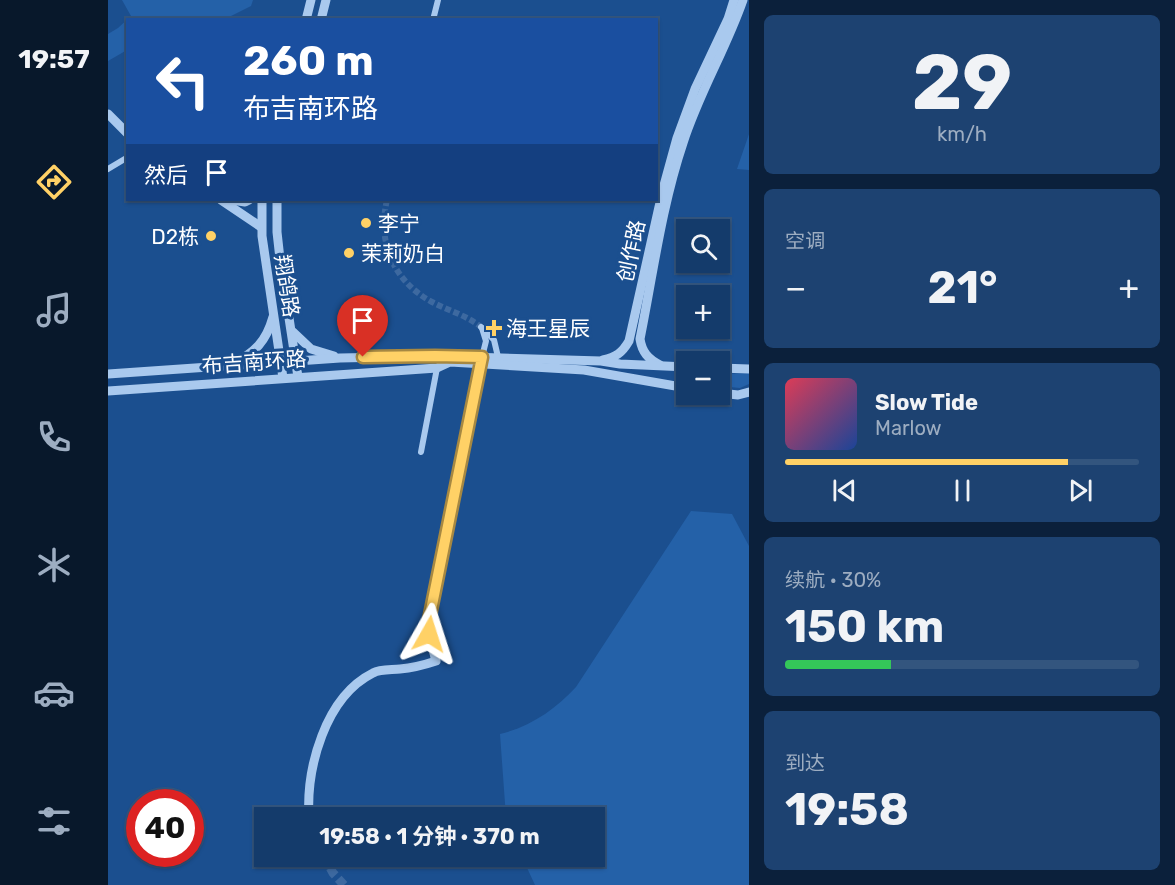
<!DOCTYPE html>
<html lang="zh">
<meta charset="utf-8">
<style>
:root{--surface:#143b6b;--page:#1d4271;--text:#f1f3f6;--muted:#9dadc1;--line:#33557e;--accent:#ffd166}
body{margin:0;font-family:Rubik,"Noto Sans SC",sans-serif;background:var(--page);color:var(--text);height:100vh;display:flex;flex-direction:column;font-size:22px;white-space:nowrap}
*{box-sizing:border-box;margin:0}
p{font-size:20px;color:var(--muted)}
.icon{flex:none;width:33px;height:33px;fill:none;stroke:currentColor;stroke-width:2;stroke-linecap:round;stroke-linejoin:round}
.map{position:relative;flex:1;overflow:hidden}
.details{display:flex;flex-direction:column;gap:15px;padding:15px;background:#0b203b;width:426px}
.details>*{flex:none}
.hud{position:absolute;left:18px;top:18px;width:532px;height:183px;border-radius:0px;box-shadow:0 2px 4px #0004,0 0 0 2px var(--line);background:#1a4fa0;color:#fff;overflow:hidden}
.controls{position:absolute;left:568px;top:219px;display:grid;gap:12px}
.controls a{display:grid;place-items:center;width:54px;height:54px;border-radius:0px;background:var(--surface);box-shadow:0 2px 4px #0004,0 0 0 2px var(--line);font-size:30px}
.speed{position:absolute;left:18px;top:789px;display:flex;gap:12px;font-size:30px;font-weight:700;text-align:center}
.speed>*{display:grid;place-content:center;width:78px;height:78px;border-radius:50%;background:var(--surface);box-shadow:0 2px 4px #0004,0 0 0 2px var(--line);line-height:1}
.speed .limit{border:9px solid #d22;background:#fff;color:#111}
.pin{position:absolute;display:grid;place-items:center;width:51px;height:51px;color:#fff;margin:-62px -26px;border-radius:50% 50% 50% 0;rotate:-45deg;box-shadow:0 0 6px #0007}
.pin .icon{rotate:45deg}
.me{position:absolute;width:66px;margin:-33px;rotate:6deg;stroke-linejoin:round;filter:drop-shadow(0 0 4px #0008)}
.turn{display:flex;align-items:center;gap:21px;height:126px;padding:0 18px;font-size:27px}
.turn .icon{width:78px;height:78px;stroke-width:2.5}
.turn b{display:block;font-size:42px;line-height:51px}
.then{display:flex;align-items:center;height:57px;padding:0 18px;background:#0003;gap:12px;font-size:22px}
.big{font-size:45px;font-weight:700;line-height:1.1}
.details .tile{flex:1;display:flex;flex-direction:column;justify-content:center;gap:9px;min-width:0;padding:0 21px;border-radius:9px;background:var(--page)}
.details .dial{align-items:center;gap:0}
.dial b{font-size:78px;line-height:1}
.song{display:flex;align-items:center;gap:18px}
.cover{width:72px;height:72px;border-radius:9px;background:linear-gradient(135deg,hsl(350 70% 55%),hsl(220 70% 35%))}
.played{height:6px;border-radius:3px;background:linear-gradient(90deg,var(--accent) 80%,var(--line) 80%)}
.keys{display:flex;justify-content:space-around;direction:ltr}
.heat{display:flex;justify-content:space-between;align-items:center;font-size:33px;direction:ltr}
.charge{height:9px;border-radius:4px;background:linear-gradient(90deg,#34c759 30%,var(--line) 0)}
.trip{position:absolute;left:146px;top:807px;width:351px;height:60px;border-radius:0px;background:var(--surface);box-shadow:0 2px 4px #0004,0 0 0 2px var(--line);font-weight:700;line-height:60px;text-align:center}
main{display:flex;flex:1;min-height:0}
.tabs{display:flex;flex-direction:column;width:108px;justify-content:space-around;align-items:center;background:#08182b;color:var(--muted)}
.tabs .icon{width:42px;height:42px}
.tabs .selected{color:var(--accent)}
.tabs b{font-size:27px;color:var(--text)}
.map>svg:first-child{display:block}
.green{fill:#2461a8}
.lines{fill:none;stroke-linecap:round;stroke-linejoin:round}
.minor-tunnel{stroke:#3d69a0;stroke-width:6;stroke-dasharray:6 3;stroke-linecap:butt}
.tertiary-tunnel{stroke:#3d69a0;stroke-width:9;stroke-dasharray:9 4.5;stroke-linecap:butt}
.minor{stroke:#a9c9ee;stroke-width:6}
.tertiary{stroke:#a9c9ee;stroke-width:9}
.route-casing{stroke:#a68842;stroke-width:15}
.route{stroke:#ffd166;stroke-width:10}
.poi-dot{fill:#ffd166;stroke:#1b4f8f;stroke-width:2}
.labels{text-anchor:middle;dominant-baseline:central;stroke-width:6;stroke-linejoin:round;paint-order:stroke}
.poi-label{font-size:21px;fill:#fff;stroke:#1b4f8f;text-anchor:start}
.street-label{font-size:21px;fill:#fff;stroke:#1b4f8f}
</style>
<main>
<nav class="tabs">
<b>19:57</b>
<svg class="icon selected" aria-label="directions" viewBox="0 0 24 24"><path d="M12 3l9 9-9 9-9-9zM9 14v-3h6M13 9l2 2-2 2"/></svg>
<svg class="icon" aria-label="music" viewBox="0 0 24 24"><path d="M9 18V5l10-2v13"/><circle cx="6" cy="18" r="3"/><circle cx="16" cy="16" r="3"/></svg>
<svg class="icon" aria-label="phone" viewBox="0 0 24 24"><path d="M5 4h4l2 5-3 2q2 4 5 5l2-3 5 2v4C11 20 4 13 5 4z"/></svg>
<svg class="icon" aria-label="climate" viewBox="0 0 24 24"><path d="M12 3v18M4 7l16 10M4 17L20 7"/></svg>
<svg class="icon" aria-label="car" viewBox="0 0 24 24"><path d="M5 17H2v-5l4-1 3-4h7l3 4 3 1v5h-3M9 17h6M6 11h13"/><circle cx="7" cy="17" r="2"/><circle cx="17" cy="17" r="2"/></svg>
<svg class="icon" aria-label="filters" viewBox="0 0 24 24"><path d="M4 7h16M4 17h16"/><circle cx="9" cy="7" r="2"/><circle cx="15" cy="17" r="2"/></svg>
</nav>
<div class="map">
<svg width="641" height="885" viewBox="0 0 641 885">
<rect width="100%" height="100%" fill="#1b4f8f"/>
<g class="green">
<polygon points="14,0 145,0 143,6 117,19 20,20 19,50 0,61 0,34 10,28 23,16"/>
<polygon points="641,134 641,170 629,169"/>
<polygon points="641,373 641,384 632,388 612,386 612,374"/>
<path d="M583,511L624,514L641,546V885H427L414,857L486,856V818L398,817L392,734C422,727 448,709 468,687Z"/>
</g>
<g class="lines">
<path class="minor-tunnel" d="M279,200C269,242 285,281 324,302C341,311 358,315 373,327"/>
<polyline class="tertiary-tunnel" points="216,856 225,873 236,885"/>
<g class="minor">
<polyline points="325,20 330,0"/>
<polyline points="0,169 20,157"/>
<polyline points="373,327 386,340 390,357"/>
<polyline points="374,328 378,341 374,357"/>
<polyline points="313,452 329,368"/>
</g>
<g class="tertiary">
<polyline points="198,20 203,0"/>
<polyline points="213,20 218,0"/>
<polyline points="0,114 20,134"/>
<polyline points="113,200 153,227"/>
<polyline points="124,200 137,202 141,200"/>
<polyline points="154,200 154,236 175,378"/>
<polyline points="169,200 169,232 172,259 190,377"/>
<polyline points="185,332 203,349 226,356"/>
<path d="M495,360C508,357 514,353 521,341L555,189L569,138L587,89L620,19L626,0"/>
<path d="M125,364C147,352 158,342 165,317"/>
<path d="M552,365C540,359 534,352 532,339C545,274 554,205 575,143C591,93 618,49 635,0"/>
<polyline points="612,368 641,369"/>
<polyline points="0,374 232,358 327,356 493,361 512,364 579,367"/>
<polyline points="0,391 329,368 342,362 476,370 579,388"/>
<polyline points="612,393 630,395 641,392"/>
<path d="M201,818C198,768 217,697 265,673C272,669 283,670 292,669C304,668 316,665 328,661L321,634V620L373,359"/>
</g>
</g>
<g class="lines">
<g class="route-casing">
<polyline id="route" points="255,357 327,356 374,357 321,620 321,634"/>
</g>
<use href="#route" class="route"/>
</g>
<g class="poi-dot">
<circle cx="258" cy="223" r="6"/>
<circle cx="103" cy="236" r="6"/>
<circle cx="241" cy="253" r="6"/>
<path d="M383 319h6v6h6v6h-6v6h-6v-6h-6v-6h6z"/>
</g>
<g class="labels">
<g class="poi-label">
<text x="270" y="223">李宁</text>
<text x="91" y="236" text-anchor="end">D2栋</text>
<text x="253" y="253">茉莉奶白</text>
<text x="398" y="328">海王星辰</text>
</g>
<g class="street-label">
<text transform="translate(523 251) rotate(-78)">创作路</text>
<text transform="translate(179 286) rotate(81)">翔鸽路</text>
<text transform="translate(146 362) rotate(-4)">布吉南环路</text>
</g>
</g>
</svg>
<div class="controls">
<a><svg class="icon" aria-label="search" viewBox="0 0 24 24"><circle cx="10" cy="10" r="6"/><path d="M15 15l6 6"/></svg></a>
<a>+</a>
<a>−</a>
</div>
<div class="speed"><div class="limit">40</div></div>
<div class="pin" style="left:255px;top:357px;background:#d93025"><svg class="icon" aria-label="arrive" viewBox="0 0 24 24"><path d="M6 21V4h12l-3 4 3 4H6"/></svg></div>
<svg class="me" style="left:321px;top:634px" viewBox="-20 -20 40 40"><path d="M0-17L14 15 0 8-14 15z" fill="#ffd166" stroke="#fff" stroke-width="4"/></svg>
<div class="trip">19:58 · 1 分钟 · 370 m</div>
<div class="hud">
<div class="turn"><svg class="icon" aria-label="left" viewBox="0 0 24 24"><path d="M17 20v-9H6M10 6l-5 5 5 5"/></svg><div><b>260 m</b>布吉南环路</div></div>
<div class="then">然后<svg class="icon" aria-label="arrive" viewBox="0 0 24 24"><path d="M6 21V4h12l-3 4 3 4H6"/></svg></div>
</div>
</div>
<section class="details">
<div class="tile dial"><b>29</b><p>km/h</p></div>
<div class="tile"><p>空调</p>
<div class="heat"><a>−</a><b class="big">21°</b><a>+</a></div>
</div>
<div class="tile">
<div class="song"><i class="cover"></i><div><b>Slow Tide</b><p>Marlow</p></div></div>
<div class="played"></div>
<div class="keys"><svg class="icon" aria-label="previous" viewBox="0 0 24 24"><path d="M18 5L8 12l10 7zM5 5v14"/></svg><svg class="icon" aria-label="pause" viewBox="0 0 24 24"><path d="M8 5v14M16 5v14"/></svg><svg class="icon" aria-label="next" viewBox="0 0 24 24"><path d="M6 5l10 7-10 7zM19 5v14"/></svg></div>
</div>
<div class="tile"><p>续航 · 30%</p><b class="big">150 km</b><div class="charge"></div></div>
<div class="tile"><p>到达</p><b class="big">19:58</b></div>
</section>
</main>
